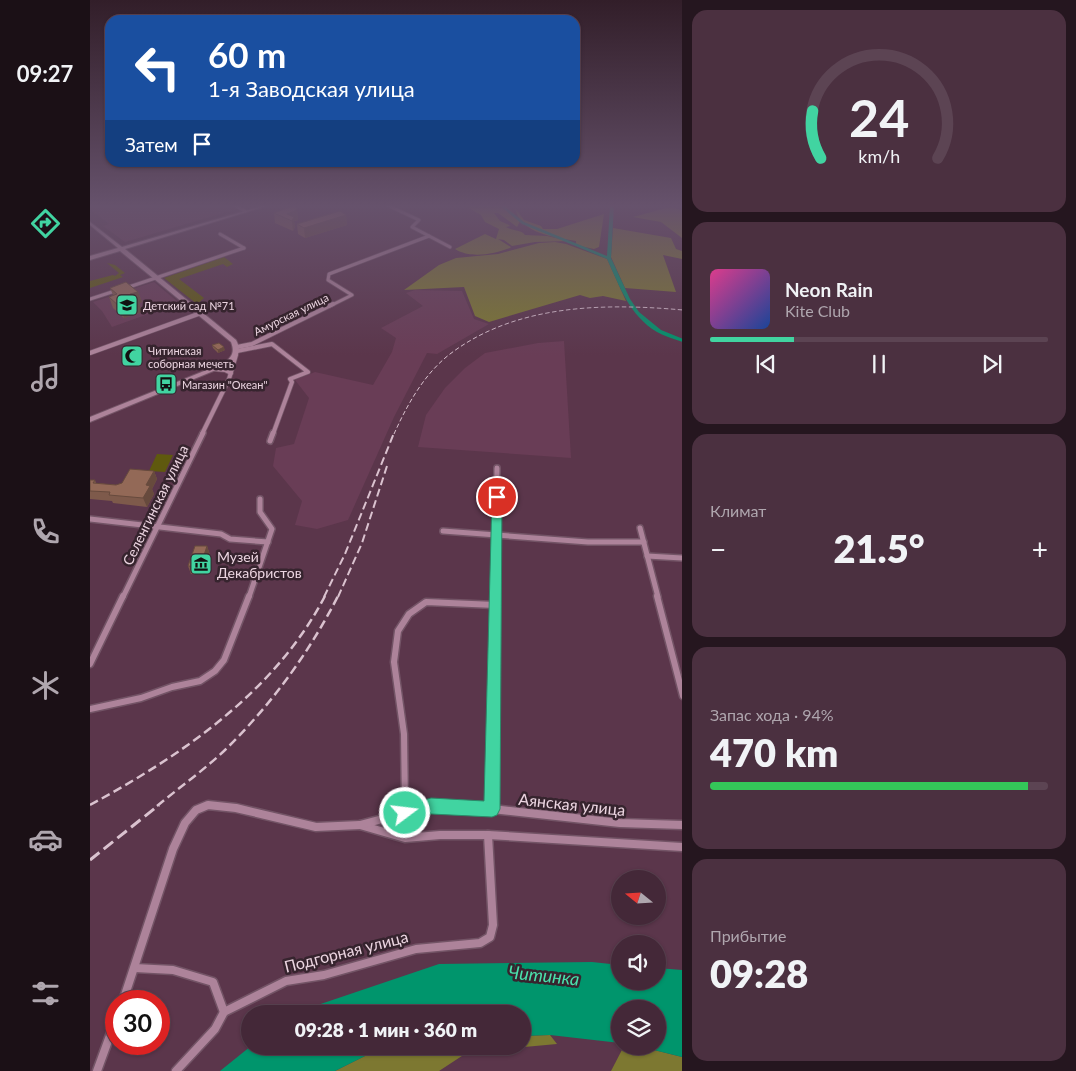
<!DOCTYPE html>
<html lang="ru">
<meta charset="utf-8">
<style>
:root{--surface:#442838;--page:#4b3040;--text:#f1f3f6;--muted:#afa6ae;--line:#5c4453;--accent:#41d4a1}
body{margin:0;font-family:Lato,sans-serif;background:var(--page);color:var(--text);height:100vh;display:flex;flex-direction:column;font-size:19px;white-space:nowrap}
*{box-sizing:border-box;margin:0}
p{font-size:16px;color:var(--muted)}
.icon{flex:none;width:28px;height:28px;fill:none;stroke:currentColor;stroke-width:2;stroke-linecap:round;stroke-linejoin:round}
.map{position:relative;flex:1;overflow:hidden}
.panel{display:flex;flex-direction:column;gap:10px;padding:10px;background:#25161f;width:394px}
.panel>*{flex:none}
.banner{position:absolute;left:15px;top:15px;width:475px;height:152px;border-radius:15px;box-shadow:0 1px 4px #0004,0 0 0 1px var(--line);background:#1a4fa0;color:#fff;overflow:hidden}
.needle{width:32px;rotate:288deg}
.fabs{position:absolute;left:521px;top:870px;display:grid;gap:10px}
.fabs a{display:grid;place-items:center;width:55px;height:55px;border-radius:50%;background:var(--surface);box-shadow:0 1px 4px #0004,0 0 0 1px var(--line);font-size:25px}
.speed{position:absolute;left:15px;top:990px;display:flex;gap:10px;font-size:25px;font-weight:700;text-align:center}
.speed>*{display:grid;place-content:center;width:65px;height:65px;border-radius:50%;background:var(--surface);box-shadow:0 1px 4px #0004,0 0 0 1px var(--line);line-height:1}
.speed .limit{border:8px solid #d22;background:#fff;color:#111}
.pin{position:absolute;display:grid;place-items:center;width:42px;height:42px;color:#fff;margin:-21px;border:2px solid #fff;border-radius:50%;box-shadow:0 1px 5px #0007}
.me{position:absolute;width:55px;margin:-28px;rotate:75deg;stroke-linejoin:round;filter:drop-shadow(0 0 4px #0008)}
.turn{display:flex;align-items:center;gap:18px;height:105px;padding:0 20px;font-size:22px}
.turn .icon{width:65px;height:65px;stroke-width:2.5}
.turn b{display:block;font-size:35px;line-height:42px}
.then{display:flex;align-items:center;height:48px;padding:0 20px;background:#0003;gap:10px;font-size:19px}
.big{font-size:38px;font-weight:800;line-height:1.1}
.panel .card{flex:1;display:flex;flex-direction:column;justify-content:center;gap:8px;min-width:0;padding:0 18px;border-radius:15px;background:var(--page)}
.panel .dial{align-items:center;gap:0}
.dial svg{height:130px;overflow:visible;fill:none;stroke:var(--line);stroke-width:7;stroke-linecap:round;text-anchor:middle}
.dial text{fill:var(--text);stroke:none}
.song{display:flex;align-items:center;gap:15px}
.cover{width:60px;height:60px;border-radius:8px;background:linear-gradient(135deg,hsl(330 70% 55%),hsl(220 70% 35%))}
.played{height:5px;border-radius:2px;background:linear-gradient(90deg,var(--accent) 25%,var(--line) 25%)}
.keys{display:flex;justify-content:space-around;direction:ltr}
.heat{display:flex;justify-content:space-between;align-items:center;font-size:28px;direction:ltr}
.charge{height:8px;border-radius:4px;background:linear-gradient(90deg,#34c759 94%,var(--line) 0)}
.trip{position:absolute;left:151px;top:1005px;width:290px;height:50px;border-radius:25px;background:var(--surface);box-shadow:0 1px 4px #0004,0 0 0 1px var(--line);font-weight:800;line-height:50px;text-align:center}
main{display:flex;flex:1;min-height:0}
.tabs{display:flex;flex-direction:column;width:90px;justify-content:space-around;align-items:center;background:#1b1016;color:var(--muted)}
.tabs .icon{width:35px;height:35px}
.tabs .current{color:var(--accent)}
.tabs b{font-size:22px;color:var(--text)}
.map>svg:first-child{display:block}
.built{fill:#693d56}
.green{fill:#5f590e}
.forest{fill:#7d7831}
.water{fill:#00956c}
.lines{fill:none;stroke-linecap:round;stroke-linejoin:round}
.canal{fill:#00956c;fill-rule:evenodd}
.street-far4-casing{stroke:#735466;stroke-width:4.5}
.street-far3-casing{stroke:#735466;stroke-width:5.5}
.street-far2-casing{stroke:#735466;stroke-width:8}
.street-far1-casing{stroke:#735466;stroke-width:9}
.street-casing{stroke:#735466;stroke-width:11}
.secondary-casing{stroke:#735466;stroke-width:2}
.street-far4{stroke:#ad839a;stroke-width:3}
.street-far3{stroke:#ad839a;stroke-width:4}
.street-far2{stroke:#ad839a;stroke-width:5}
.street-far1{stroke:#ad839a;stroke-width:6}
.street{stroke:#ad839a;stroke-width:8}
.secondary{fill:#ad839a;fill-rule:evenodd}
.rail-far3{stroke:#dac2cf;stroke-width:1;stroke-dasharray:4.5 2.5;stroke-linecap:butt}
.rail-far2{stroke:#dac2cf;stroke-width:2;stroke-dasharray:8 4;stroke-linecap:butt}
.rail-far1{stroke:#dac2cf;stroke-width:2.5;stroke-dasharray:9 4.5;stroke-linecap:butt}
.rail{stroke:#dac2cf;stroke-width:3;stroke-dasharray:12 5.5;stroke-linecap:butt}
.wall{fill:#7e5a4b}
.shaded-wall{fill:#674a3d}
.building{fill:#936957;stroke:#674a3d}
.route{fill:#41d4a1;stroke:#2a8a69}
.labels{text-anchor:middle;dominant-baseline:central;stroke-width:5;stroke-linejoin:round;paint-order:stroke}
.far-poi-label{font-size:11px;fill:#ecd5e1;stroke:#36242e;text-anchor:start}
.far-street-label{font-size:11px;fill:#ecd5e1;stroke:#36242e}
.street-label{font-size:14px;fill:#ecd5e1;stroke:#36242e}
.poi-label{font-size:14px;fill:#ecd5e1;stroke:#36242e;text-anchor:start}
.near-street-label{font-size:16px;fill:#ecd5e1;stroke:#36242e}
.near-water-label{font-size:18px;font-style:italic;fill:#4ae1ac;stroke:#36242e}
</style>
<main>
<nav class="tabs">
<b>09:27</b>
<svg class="icon current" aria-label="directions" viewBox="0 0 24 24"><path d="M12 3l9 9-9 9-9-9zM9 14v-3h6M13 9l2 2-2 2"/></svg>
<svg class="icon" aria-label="music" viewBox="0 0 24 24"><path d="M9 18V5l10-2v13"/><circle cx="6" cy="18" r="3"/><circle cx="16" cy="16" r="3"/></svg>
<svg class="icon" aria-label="phone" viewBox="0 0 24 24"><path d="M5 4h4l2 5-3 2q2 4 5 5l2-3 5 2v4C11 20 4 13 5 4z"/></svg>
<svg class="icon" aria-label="climate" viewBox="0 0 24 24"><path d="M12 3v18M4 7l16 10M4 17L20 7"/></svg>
<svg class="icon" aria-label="car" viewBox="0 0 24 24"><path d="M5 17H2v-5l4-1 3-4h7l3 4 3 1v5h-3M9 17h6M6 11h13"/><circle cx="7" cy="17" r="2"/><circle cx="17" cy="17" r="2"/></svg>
<svg class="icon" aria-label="filters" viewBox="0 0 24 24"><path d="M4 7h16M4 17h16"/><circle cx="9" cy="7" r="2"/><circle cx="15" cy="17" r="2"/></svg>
</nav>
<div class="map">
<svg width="593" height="1071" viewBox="0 0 593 1071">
<rect width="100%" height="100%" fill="#5b364b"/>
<g class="built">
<polygon points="0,205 140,205 147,209 35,242 13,226 19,224 0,209"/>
<polygon points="64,282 89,303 22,327 12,311 3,302"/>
<polygon points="325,290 372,291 384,319 399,324 347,354 337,353 304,417 258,520 227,529 205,525 212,501 183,466 186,448 204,444 219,398 205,380 225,372 283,385 302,352 306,338 291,328 333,306 316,293"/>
<polygon points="474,341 481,458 328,447 336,415 355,388 375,368 395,353 448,343"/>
</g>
<g class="green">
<polygon points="134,257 143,264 137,267 133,264 89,279 114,298 107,304 74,278"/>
<polygon points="17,263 25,265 35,273 30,275 33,277 0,288 0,281 23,275 25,276 29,273"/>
<polygon points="67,454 83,455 75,472 59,471"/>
</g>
<g class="forest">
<path d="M378,205H416L430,221L427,227L408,213H404L410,221L419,225L420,226L416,227C422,231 432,230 435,235L457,236L479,241L445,242L422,246L414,240L408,239L421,247L420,248C403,254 381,259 365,249L395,234L406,239L409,229L395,222L391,215L377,207Z"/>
<polygon points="580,207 592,210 592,238 571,222 543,217"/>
<path d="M425,208L434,220L451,226L453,229H467L514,214L509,247L504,249L486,245V241C465,237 430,234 425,208Z"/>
<polygon points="523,228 581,238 586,249 592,251 592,259 573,255 586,292 535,288 521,257"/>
<polygon points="465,242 476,244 517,259 536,301 513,296 500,298 490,295 399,322 385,316 374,287 314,290 349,265 366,258 408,254 449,243"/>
<polygon points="460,1035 467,1044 378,1052 349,1071 245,1071 295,1046 432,1046 433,1036"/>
<polygon points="534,1046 548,1046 592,1057 592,1071 521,1071"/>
</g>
<g class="water">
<polygon points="502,962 530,965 530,981 568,981 568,968 592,970 592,1057 548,1046 568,1046 568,1009 530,1009 530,1043 460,1035 433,1036 432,1014 201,1014 349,964"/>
<polygon points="161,1046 295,1046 245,1071 130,1071"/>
</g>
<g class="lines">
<path class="canal" d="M409,205H413L434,222L517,256L520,205H524L521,258L540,299L549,312L571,330L593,339V342C584,339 574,336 567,332C539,315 530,287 517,259L432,224Z"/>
<g class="street-far4-casing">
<g id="street-far4">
<polyline points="144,205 155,211"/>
<polyline points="297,205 329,220 322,227 360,247"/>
<polyline points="130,234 154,248"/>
<polyline points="36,288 154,248"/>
<polyline points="0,299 28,290"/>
<polyline points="240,306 262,295 238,280 239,274 339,236"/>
</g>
</g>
<g class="street-far3-casing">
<g id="street-far3">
<polyline points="147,347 162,344 243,304"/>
<polyline points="147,351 182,344 218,372 200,379 202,382 183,434"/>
<polyline points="0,353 111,313"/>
<polyline points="124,369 135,370 141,373"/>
<polyline points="112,434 139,379 146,355"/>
</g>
</g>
<g class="street-far2-casing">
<g id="street-far2">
<polyline points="180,441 183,433"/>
<polyline points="0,519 131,534 140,539 178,542"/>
<polyline points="550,528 568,597"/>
<polyline points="353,531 498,542 554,542"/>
<polyline points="557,556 593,558"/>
<polyline points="33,597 113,433"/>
<polyline points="159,597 182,529 170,512 170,499"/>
<polyline points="405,597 407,468"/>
</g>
</g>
<g class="street-far1-casing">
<g id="street-far1">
<polyline points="567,596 593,696"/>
<polyline points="0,664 33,596"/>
<polyline points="0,709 51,698 82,687 110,681 125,671 134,660 159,596"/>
<polyline points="116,806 125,806"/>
<polyline points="315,806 314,734 304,662 308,631 319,614 336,602 405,605"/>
<polyline points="402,806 405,596"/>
</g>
</g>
<g class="street-casing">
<g id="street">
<polyline points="402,809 402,805"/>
<polyline points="315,813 315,805"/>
<polyline points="270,825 315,838 350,835 398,835 593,847"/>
<polyline points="45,968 83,970 123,982 134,1012 196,981 234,975 326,949 390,943 400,937 403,925 398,835"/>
<polyline points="33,1001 83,849 95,823 106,810 118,805 146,808 226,827 270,825 341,806 402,809 530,823 593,825"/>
<polyline points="7,1071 26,1019"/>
<polyline points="86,1071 125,1029 134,1012"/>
</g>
</g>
<g class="secondary-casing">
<path id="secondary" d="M175,205H180L35,249L146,340C152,351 148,358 138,365L0,422V417L134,363C142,357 145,352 141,342L30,251L0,260V256L28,248L0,225V222L32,247Z"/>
</g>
<use href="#street-far4" class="street-far4"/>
<use href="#street-far3" class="street-far3"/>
<use href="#street-far2" class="street-far2"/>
<use href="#street-far1" class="street-far1"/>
<use href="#street" class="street"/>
<use href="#secondary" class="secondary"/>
<path class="rail-far3" d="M304,434C317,405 334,374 360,354C426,304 514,303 593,310"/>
<g class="rail-far2">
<polyline points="234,597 255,554 304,433"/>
<polyline points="248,597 272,543 297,466"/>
</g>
<g class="rail-far1">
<path d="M0,805C92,755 185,692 235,596"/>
<path d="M67,806C90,787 114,770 135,750C181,705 219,653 248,596"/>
</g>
<polyline class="rail" points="0,860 69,805"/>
</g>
<g class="wall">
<polygon points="207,210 208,220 204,221 205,227 203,231 185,223 184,213"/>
<polygon points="256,215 257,225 215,238 208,234 207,224"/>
<polygon points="20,288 48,292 52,302 49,303 52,312 34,318 23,308 19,297 23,295"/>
<polygon points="122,345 135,350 128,353 123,348"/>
<polygon points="64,471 67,479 62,489 64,494 57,507 23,503 22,501 0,499 0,480 5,480 6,483 26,485 32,483"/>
<polygon points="117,546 120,555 113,575 101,574 98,566"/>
</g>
<g class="shaded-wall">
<polygon points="207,210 208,220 204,221 205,227 203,231 202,221 197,214"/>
<polygon points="256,215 257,225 215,238 214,228"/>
<polygon points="48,292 52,302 49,303 52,312 34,318 30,307 40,294"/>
<polygon points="134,347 135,350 128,353 128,350"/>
<polygon points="64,471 67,479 62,489 64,494 57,507 53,498 56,485"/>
<polygon points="117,546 120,555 113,575 110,567"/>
</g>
<g class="building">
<polygon points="205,205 207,210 197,214 204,217 202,221 184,213"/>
<polygon points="250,211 256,215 214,228 207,224"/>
<polygon points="36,282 48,292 40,294 48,301 30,307 19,297 27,294 20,288"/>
<polygon points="129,343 134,347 128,350 122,345"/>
<polygon points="40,469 64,471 56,485 60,486 53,498 19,495 20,492 0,491 0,480 5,480 3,483 26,485 32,483"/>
<polygon points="105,546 117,546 110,567 98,566"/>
</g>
<linearGradient id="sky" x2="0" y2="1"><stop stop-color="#321e29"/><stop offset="0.58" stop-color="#66526c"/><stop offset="1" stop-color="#66526c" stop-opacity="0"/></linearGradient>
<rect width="593" height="355" fill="url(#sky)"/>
<polygon class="route" points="407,493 412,497 410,809 407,815 402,817 341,814 315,821 309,819 307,813 309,807 341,798 394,801 402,497"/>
<defs>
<g id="school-square" transform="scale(1.125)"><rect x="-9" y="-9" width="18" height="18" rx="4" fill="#41d4a1" stroke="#36242e"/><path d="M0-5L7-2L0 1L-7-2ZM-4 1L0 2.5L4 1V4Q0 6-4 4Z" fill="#111"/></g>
<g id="mosque-square" transform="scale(1.125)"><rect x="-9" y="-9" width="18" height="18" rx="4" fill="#41d4a1" stroke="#36242e"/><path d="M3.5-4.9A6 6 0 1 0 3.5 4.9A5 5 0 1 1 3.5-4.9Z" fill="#111"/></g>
<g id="bus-square" transform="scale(1.125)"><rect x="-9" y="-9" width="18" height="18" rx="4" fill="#41d4a1" stroke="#36242e"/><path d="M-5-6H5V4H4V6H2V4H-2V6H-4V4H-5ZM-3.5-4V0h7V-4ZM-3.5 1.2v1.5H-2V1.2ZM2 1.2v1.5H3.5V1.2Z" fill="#111"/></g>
<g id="museum-square" transform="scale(1.125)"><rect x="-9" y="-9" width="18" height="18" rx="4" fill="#41d4a1" stroke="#36242e"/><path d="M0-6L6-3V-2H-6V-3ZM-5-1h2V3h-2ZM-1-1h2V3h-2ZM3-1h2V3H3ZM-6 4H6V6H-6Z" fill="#111"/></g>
</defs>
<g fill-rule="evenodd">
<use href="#school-square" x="37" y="305"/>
<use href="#mosque-square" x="42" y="356"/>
<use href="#bus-square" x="76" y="384"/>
<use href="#museum-square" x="111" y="564"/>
</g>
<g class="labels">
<g class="far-poi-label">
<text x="53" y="305">Детский сад №71</text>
<text x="58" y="350">Читинская<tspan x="58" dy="13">соборная мечеть</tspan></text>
<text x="92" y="384">Магазин "Океан"</text>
</g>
<g class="far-street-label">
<text transform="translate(201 314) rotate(-26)">Амурская улица</text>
</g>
<g class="street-label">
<text transform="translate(65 505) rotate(-64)">Селенгинская улица</text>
</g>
<g class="poi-label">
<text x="127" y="556">Музей<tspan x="127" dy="16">Декабристов</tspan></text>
</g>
<g class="near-street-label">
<text transform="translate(482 804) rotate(6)">Аянская улица</text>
<text transform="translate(256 951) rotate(-14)">Подгорная улица</text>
</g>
<g class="near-water-label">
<text transform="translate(454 975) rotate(6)">Читинка</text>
</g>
</g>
</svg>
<div class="fabs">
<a><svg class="needle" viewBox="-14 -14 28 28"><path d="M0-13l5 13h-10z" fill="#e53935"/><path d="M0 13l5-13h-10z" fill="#afa6ae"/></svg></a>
<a><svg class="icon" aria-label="sound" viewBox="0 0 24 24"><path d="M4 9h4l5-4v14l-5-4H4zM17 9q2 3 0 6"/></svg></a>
<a><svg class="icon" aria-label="layers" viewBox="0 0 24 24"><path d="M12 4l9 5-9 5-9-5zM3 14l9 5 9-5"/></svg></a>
</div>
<div class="speed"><div class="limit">30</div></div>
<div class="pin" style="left:407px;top:497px;background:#d93025"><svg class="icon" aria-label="arrive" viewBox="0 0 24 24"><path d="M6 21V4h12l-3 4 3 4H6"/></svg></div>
<svg class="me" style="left:315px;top:813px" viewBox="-20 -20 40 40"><circle r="17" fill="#41d4a1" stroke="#fff" stroke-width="3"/><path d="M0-11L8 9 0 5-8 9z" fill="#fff"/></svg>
<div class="trip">09:28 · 1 мин · 360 m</div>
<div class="banner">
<div class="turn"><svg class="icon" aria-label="left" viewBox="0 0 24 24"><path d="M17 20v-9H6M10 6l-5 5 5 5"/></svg><div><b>60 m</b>1-я Заводская улица</div></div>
<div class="then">Затем<svg class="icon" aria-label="arrive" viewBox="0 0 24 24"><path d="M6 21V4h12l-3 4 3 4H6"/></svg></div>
</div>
</div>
<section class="panel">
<div class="card dial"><svg viewBox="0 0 100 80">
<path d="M14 69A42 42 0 1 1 86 69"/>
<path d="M14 69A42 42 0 0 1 9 40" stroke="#41d4a1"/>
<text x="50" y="56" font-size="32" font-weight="700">24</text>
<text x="50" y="72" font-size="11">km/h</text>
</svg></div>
<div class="card">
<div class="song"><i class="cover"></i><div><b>Neon Rain</b><p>Kite Club</p></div></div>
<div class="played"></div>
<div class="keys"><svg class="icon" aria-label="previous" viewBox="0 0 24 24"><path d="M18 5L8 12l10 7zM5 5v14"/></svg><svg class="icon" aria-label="pause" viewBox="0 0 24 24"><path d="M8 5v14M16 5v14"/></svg><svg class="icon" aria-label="next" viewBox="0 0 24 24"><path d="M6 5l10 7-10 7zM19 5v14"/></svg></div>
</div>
<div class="card"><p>Климат</p>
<div class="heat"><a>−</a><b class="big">21.5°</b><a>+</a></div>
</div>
<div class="card"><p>Запас хода · 94%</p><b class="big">470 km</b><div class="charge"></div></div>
<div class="card"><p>Прибытие</p><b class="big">09:28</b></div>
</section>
</main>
